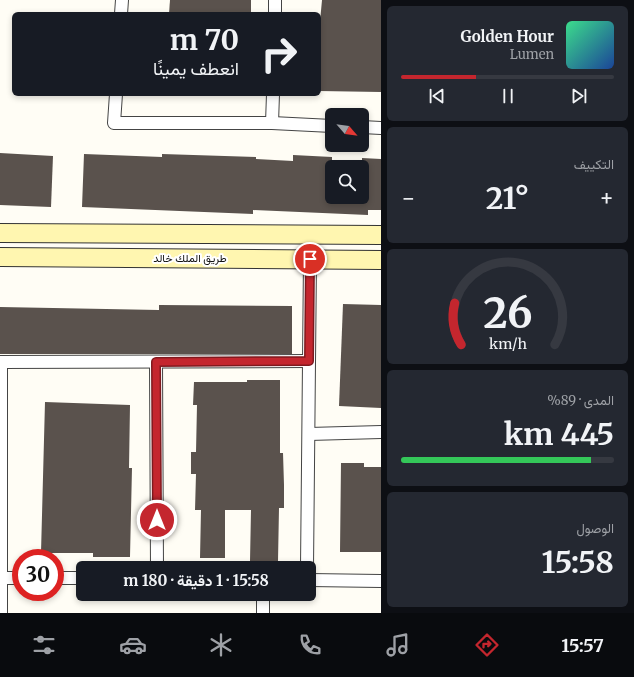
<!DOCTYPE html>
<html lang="ar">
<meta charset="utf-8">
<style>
:root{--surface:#171b24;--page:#242831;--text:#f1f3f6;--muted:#9ea1a6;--line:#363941;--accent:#c4262e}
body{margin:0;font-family:Merriweather,Vazirmatn,serif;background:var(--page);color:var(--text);direction:rtl;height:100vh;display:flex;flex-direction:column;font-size:15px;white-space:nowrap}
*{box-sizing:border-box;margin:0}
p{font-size:13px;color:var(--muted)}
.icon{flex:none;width:22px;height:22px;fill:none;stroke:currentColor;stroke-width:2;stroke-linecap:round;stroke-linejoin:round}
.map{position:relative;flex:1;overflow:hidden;direction:ltr}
.side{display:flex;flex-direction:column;gap:6px;padding:6px;background:#0d0f14;width:253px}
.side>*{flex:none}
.banner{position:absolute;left:12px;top:12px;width:309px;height:84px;border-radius:6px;box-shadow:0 2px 6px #0003;direction:rtl;background:#171b24;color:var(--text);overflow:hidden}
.needle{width:26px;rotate:118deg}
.buttons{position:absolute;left:325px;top:108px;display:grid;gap:8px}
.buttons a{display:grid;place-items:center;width:44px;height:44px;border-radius:6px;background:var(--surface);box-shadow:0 2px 6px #0003;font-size:20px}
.speed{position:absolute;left:12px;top:549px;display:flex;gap:8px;font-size:20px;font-weight:700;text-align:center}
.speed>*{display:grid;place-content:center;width:52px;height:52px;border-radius:50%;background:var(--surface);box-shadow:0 2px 6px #0003;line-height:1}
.speed .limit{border:6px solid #d22;background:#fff;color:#111}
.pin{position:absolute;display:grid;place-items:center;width:34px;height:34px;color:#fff;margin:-17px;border:2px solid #fff;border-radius:50%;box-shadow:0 1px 4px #0007}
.me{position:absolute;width:44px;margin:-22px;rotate:0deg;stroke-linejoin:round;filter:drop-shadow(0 0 3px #0008)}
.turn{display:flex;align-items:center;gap:14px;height:84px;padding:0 16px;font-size:18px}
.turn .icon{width:52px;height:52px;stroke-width:2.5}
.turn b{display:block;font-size:28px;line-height:34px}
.big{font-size:30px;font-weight:700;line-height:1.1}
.side .tile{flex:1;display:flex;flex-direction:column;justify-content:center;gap:6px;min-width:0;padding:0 14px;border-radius:6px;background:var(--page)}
.side .dial{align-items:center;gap:0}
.dial svg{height:104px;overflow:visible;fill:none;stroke:var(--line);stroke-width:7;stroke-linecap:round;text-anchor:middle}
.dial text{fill:var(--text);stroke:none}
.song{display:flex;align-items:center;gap:12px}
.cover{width:48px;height:48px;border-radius:6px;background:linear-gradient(135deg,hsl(150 70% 55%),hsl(220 70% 35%))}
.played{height:4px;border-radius:2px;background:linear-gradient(90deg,var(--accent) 35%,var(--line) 35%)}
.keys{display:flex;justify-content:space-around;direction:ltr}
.heat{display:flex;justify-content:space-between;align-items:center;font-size:22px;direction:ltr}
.charge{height:6px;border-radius:3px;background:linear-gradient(90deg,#34c759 89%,var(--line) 0)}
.trip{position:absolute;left:76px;top:561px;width:240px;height:40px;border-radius:6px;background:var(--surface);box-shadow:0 2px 6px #0003;font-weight:700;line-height:40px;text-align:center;direction:rtl}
.dock{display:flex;height:64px;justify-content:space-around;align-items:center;background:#090b0e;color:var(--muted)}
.dock .icon{width:28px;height:28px}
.dock .on{color:var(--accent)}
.dock b{font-size:18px;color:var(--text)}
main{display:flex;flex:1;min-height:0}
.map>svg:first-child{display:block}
.building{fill:#5a524d}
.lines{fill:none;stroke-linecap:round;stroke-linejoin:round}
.street-casing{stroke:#444;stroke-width:14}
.secondary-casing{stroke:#333;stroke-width:20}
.street{stroke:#fff;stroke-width:12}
.secondary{stroke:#fff6b0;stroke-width:18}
.route-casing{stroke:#7f191e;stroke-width:10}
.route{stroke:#c4262e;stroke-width:7}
.labels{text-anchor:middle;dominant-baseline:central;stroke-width:4;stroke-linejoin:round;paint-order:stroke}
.street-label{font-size:11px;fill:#111;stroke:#fff}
</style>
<main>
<section class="side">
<div class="tile">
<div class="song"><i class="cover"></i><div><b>Golden Hour</b><p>Lumen</p></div></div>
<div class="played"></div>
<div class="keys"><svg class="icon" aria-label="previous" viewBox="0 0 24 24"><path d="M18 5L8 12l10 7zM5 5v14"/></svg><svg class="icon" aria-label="pause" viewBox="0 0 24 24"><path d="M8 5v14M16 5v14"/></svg><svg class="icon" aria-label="next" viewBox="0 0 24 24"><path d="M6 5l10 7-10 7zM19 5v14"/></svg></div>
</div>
<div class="tile"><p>التكييف</p>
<div class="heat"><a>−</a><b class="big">21°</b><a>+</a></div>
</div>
<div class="tile dial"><svg viewBox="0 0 100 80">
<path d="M14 69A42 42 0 1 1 86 69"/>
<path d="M14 69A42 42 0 0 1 9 37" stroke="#c4262e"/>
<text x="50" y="56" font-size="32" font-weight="700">26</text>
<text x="50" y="72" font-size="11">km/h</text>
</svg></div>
<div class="tile"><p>المدى · 89%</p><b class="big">445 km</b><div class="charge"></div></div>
<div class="tile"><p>الوصول</p><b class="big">15:58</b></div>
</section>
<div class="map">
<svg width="381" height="613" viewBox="0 0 381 613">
<rect width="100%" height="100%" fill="#fffdf5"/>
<g class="building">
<polygon points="170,0 251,0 251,14 169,14"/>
<polygon points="322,0 381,0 381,92 319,91 319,32"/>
<polygon points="0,153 53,156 51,207 0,205"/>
<polygon points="84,154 162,157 162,154 256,157 256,159 293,161 293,155 332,157 332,197 362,197 362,158 381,159 381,210 368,210 368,215 253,210 253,214 82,207"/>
<polygon points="343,304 381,305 381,408 339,406"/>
<polygon points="159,305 292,306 292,354 0,354 0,307 159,310"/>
<polygon points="247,380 280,380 280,453 283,453 284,485 284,508 279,508 278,561 250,561 251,510 225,510 225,558 200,558 201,510 195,510 196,474 191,474 191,452 196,452 197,405 193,405 194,382 247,382"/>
<polygon points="45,402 130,405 129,468 132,468 130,557 93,557 93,553 41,553"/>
<polygon points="341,463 364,463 364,467 381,467 381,552 340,552"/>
</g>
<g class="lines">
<g class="street-casing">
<g id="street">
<polyline points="121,14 122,0"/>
<polyline points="275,14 275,0"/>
<polyline points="116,94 114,123 272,123 332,126"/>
<polyline points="272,123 273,94"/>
<polyline points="362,127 381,128"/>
<polyline points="0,362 309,361"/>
<polyline points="1,362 1,613"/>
<polyline points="156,362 157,568"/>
<polyline points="309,434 381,432"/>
<polyline points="307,568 310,259"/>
<polyline points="2,578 21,578"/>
<polyline points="55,578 83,578"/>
<polyline points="309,580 381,581"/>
<polyline points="263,594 263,613"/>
</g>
</g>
<g class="secondary-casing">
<g id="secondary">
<polyline points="0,233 381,235"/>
<polyline points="0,257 381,260"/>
</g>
</g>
<use href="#street" class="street"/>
<use href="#secondary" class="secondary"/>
</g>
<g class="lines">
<g class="route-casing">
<polyline id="route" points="157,520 156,362 309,361 310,259"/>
</g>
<use href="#route" class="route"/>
</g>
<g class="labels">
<g class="street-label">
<text x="190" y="258">طريق الملك خالد</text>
</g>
</g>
</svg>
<div class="buttons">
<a><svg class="needle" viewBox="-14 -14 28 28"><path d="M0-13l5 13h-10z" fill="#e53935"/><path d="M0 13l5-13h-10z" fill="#9ea1a6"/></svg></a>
<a><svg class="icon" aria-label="search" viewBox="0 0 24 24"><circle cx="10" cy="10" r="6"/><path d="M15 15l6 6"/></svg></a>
</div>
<div class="speed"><div class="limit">30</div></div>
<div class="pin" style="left:310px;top:259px;background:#d93025"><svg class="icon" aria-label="arrive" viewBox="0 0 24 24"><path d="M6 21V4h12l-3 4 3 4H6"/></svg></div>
<svg class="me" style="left:157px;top:520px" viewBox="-20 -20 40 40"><circle r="17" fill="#c4262e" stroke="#fff" stroke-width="3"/><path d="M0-11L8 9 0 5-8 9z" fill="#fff"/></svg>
<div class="trip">15:58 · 1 دقيقة · 180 m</div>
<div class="banner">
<div class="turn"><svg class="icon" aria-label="right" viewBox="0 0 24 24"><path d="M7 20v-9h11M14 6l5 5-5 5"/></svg><div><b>70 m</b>انعطف يمينًا</div></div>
</div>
</div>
</main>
<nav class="dock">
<b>15:57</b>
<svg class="icon on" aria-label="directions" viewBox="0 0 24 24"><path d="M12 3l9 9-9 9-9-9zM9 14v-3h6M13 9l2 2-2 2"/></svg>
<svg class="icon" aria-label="music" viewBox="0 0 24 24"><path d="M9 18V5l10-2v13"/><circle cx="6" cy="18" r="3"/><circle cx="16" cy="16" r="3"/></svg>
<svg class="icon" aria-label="phone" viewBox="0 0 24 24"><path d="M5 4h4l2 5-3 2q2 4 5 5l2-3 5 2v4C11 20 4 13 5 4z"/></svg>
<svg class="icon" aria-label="climate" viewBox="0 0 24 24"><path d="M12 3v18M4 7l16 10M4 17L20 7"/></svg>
<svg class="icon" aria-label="car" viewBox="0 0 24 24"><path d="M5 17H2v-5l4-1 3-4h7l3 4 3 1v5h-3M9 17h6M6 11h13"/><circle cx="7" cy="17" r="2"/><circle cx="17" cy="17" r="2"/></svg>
<svg class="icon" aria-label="filters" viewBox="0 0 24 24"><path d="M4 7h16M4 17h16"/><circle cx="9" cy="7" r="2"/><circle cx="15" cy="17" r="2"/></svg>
</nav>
